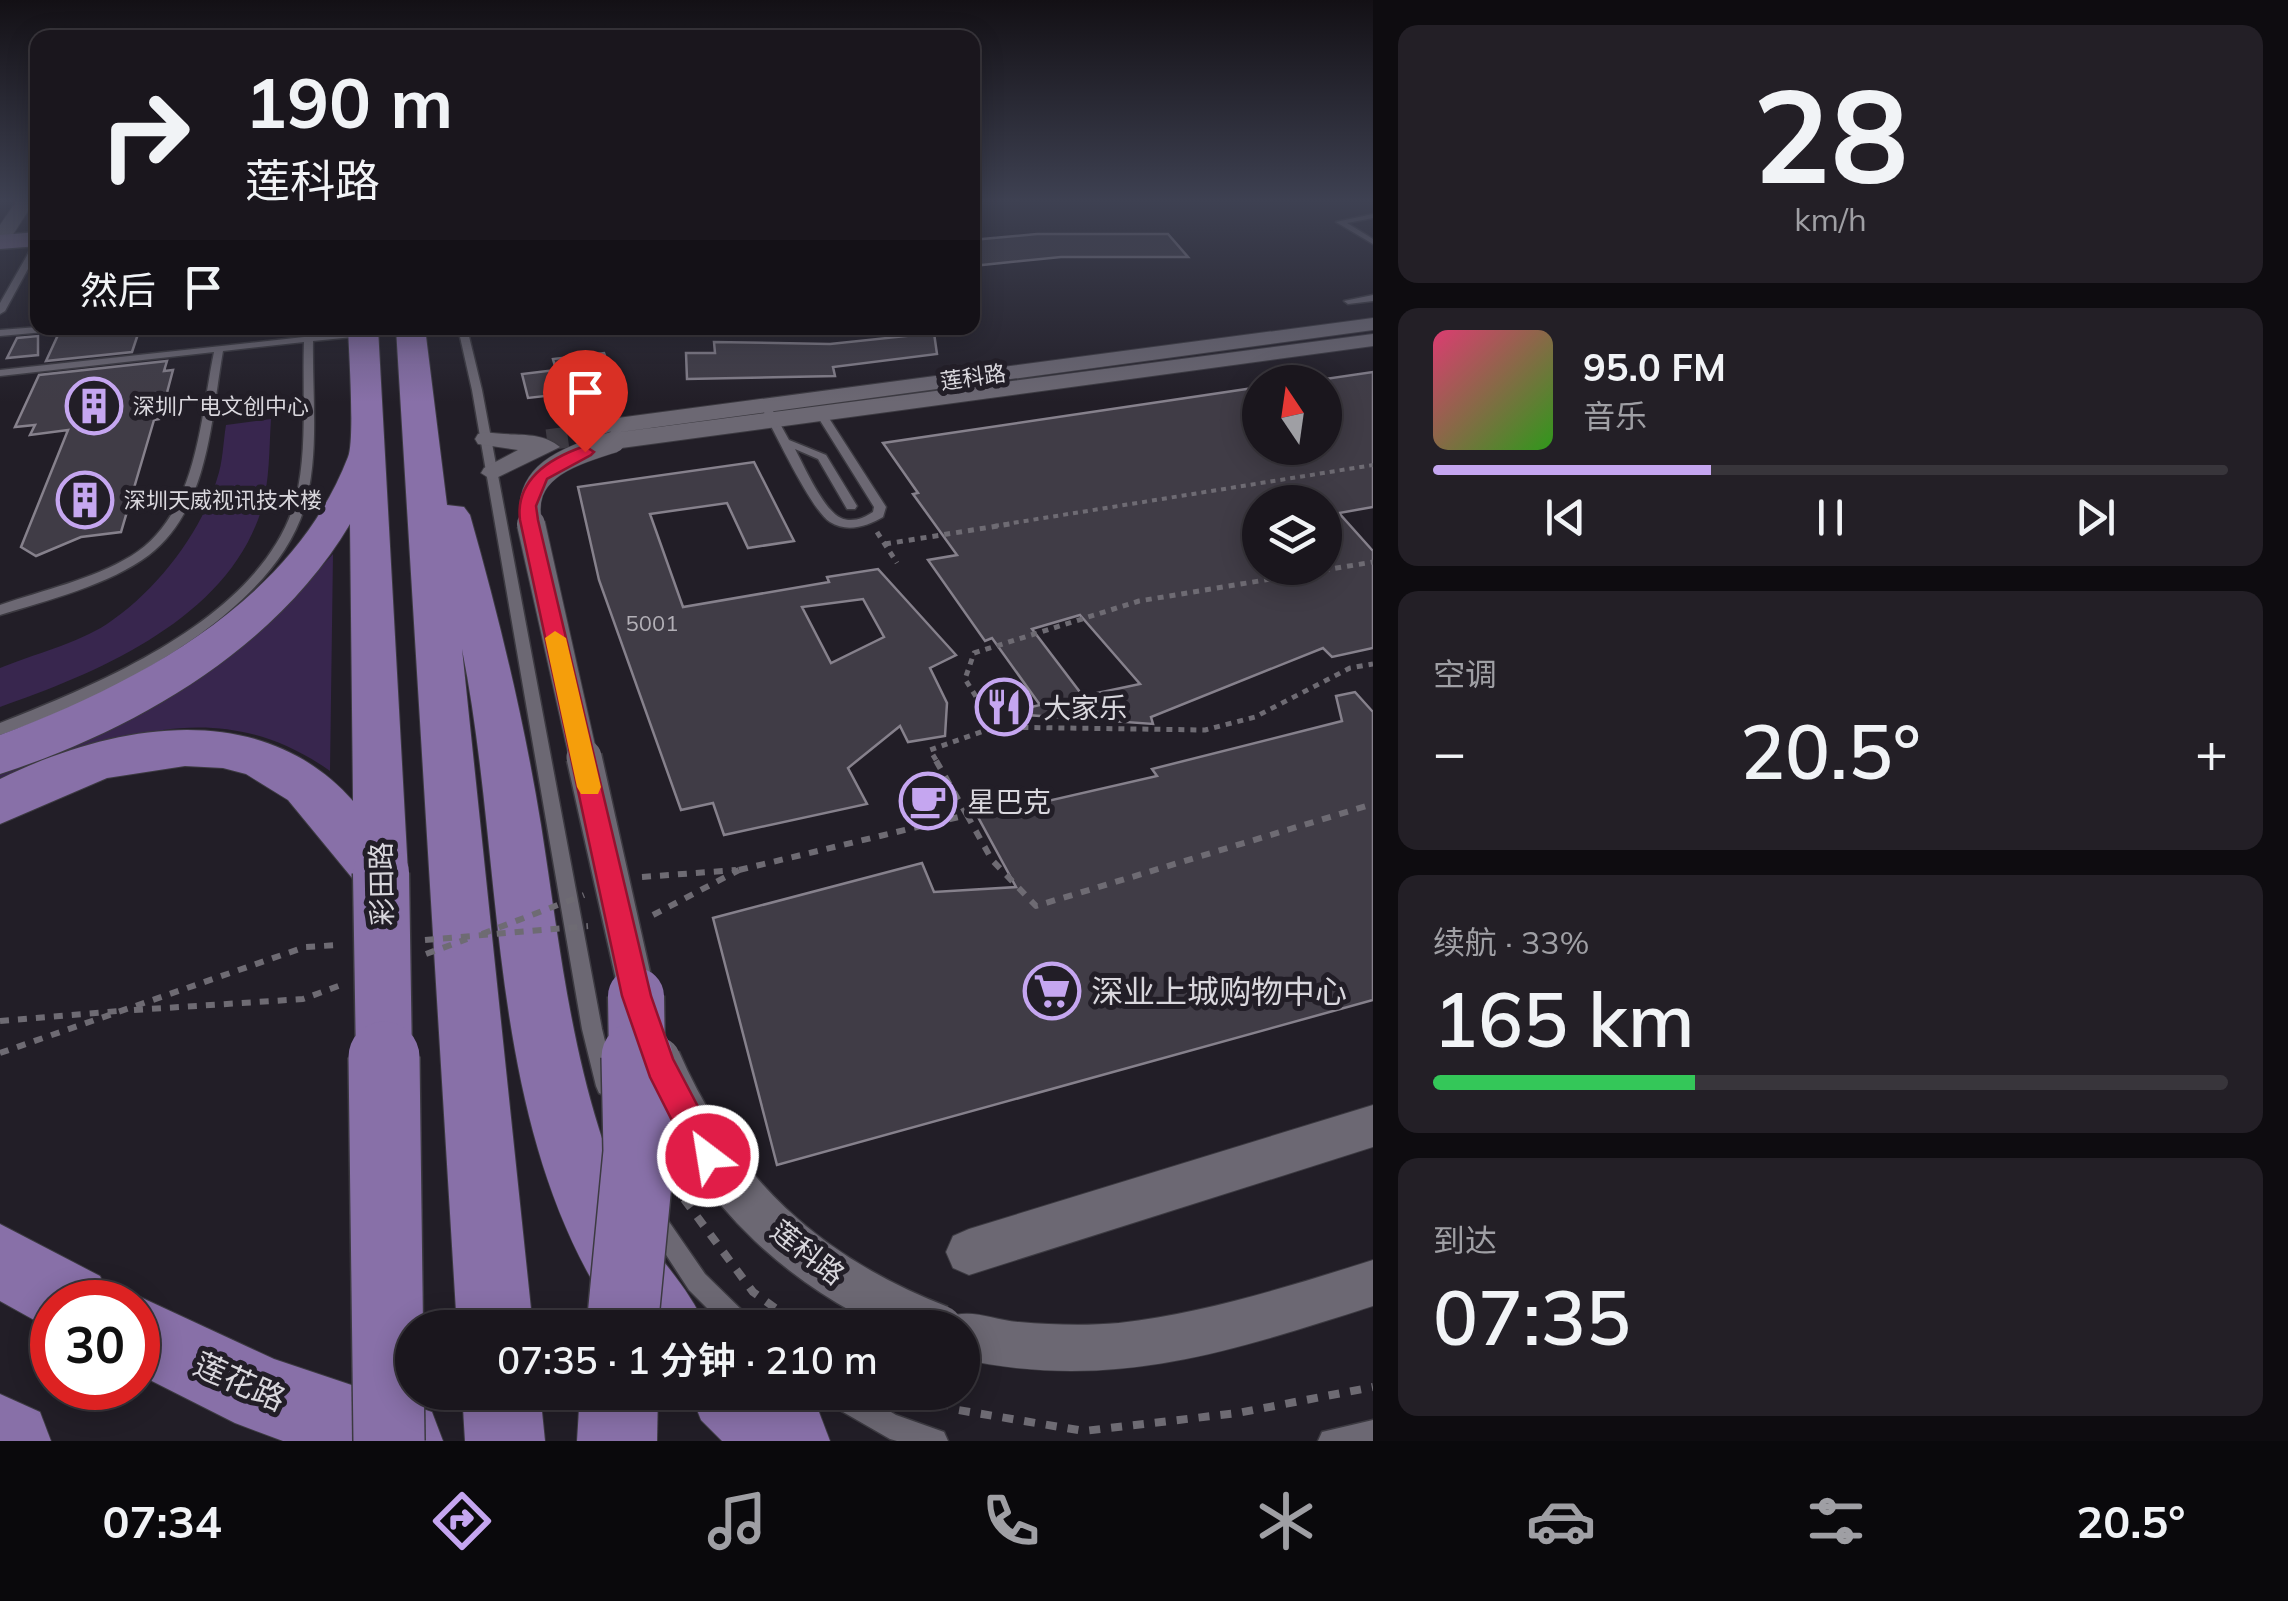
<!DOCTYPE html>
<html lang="zh">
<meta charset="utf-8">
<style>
:root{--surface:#1a161d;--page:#231f26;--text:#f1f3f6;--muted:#9f9fa4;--line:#38353b;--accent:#c5a6f0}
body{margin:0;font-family:Mulish,"Noto Sans SC",sans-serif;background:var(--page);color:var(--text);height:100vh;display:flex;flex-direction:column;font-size:38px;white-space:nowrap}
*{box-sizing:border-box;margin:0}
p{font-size:32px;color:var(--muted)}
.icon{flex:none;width:55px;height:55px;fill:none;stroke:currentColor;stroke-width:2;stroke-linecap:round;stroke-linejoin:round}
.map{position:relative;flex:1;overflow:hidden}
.side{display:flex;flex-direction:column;gap:25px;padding:25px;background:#0e0c10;width:915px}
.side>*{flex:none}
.hud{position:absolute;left:30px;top:30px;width:950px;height:305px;border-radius:20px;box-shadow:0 5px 25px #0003,0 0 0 2px var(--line);background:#1a161d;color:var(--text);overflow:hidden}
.needle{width:65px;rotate:347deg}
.buttons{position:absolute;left:1242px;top:365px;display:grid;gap:20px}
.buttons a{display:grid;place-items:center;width:100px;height:100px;border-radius:50%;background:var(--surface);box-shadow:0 5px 25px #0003,0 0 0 2px var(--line);font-size:50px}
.speed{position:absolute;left:30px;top:1280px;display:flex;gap:20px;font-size:50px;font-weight:700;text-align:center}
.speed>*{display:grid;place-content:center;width:130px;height:130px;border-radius:50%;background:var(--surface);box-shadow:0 5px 25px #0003,0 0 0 2px var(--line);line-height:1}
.speed .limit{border:15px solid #d22;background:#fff;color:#111}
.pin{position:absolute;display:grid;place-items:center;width:85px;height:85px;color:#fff;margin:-102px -42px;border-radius:50% 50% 50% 0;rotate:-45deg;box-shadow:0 0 10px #0007}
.pin .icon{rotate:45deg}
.me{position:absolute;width:110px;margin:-55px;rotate:329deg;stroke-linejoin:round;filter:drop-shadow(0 0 8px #0008)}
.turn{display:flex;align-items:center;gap:35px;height:210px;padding:0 50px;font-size:45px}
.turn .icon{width:130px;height:130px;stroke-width:2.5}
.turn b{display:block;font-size:70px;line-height:85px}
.then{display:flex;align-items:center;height:95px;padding:0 50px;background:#0003;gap:20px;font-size:38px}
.big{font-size:75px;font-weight:600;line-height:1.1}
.side .card{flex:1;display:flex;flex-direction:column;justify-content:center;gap:15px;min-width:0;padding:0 35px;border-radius:20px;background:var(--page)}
.side .dial{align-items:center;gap:0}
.dial b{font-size:130px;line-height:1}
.song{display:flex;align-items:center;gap:30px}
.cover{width:120px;height:120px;border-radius:15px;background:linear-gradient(135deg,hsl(340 70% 55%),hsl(110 70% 35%))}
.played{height:10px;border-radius:5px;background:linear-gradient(90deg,var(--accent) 35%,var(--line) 35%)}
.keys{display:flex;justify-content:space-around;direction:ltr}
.heat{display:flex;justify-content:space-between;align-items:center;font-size:55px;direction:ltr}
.charge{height:15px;border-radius:8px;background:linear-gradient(90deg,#34c759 33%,var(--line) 0)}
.trip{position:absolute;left:395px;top:1310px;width:585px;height:100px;border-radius:50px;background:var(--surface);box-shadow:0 5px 25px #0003,0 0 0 2px var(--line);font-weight:600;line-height:100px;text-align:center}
.menu{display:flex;height:160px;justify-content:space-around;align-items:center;background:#0a090c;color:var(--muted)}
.menu .icon{width:70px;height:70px}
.menu .active{color:var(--accent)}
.menu b{font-size:45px;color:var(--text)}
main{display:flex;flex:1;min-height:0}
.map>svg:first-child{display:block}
.green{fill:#38264e}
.building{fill:#403c46;stroke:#86818c;stroke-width:2.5;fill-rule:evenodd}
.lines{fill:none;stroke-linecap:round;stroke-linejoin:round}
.minor-tunnel{stroke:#3d3a42;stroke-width:21;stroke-dasharray:21 11;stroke-linecap:butt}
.service-casing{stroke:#3c3a41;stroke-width:3}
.minor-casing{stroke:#3c3a41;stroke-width:2}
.tertiary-casing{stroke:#3c3a41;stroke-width:2}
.secondary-casing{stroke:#3c3a41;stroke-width:3}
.primary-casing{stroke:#3c3a41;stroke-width:2}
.path-far3{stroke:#6e6b73;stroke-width:4;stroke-dasharray:5 5;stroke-linecap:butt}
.path-far2{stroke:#6e6b73;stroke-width:5;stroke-dasharray:6 6;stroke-linecap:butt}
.path-far1{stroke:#6e6b73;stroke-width:6;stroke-dasharray:9 9;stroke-linecap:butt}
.path{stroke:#6e6b73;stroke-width:8;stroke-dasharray:11 11;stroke-linecap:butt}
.service{fill:#6c6873;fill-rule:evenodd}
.minor{fill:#6c6873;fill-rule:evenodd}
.tertiary{fill:#6c6873;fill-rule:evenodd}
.secondary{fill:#7a6c8e;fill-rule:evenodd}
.primary{fill:#8870a8;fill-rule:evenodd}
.minor-bridge-far3-casing{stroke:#3c3a41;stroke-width:22;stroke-linecap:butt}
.minor-bridge-far2-casing{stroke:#3c3a41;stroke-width:30;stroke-linecap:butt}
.minor-bridge-far1-casing{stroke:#3c3a41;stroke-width:38;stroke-linecap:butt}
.minor-bridge-casing{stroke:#3c3a41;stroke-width:48;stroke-linecap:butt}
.primary-bridge-far1-casing{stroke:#3c3a41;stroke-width:59;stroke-linecap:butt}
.primary-bridge-casing{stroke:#3c3a41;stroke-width:74;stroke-linecap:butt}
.path-bridge{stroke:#6e6b73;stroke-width:6;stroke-dasharray:9 9;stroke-linecap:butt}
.minor-bridge-far3{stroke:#6c6873;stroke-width:21}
.minor-bridge-far2{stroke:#6c6873;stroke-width:28}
.minor-bridge-far1{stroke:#6c6873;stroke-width:35}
.minor-bridge{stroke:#6c6873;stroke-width:45}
.primary-bridge-far1{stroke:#8870a8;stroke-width:56}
.primary-bridge{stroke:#8870a8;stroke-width:71}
.route{fill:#e11d48;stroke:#92132f;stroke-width:2.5}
.slow{fill:#f59e0b}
.labels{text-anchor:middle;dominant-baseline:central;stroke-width:10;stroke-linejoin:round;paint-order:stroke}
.far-street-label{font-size:22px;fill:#d9d7dd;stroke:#221e27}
.far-poi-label{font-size:22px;fill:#d9d7dd;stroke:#221e27;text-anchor:start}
.number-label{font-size:22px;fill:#b3b0b7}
.poi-label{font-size:28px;fill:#d9d7dd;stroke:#221e27;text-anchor:start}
.street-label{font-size:28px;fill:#d9d7dd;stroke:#221e27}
.near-poi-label{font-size:32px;fill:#d9d7dd;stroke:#221e27;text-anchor:start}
.near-street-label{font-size:32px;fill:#d9d7dd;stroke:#221e27}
</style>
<main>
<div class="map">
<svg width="1373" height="1441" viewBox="0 0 1373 1441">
<rect width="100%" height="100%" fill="#221e27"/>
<g class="green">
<path d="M271,419C269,449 270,482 261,511C227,619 98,673 0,707V668C34,654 76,644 107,624C155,592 201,534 217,479C223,462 223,443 226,425Z"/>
<path d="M333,554L330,771C218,692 113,735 0,785V774L232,654L273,620Z"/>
</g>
<g class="building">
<polygon points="1037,234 1168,234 1188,257 1061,257 972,266 972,240"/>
<polygon points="140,328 132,352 46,361 58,335"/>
<polygon points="934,333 937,354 833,367 835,376 687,379 686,353 715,353 714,342 830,344"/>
<polygon points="38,336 38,355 7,358 17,338"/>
<polygon points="604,353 616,388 528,398 522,374 556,370 553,359"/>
<polygon points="167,361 164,371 173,370 160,419 154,420 121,532 81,537 36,556 21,547 68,430 30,435 35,425 15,427 39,375"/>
<path d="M1373,372V507L1339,513L1373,551V648L1332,657L1323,648L1151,717L1153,724L1027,715V708L1040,705L992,638L985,641L928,560L957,555L913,494L918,493L883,443L1260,387V448H1325V379ZM1260,502H1325V568H1260ZM1080,615L1140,684L1083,696L1032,629Z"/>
<path d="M754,462L794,541L748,548L727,503L650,514L683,607L829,582L827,577L878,569L956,655L930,668L947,703L945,736L908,742L900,726L848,768L867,804L724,835L713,803L681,810L599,580L578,487ZM863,599L884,637L831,663L802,607Z"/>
<polygon points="1355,692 1373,712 1373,1000 777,1165 713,918 922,863 934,892 1016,887 978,817 1157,776 1152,769 1342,721 1336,696"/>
</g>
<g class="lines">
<polyline class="minor-tunnel" points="547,440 627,429"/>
<g class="service-casing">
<g id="service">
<polygon points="1373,214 1373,218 1347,223 1373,239 1373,244 1336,222"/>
<polygon points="29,252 38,252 38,256 35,256 5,311 0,314 0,303"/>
<polygon points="1373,295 1373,301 1348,304 1344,301"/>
<polygon points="38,327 61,328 56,331 0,336 0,330"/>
<path d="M305,328H313V336L363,330L368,333L363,336L313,341C312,395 320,456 304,509C270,618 101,700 0,735V723C101,683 252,621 292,511C309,462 302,395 304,342L223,351C211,419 209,509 149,555C111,584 46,601 0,615V605C43,590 91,580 131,556C197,516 200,420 214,352L0,376V370L304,337Z"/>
<polygon points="458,328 467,328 482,390 602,1029 616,1086 613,1093 606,1096 599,1093 596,1086 582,1029 472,390"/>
<path d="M765,411H773L789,440L826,455L857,506L855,509H847L818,459L795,449C804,466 824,511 841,518C852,523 864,518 873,512L874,507L816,414L825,412L886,507L883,517C868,526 847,533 830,522C811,510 777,436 764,413Z"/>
<polygon points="657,1213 665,1216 705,1274 752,1320 756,1328 727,1328 689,1290 646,1224 649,1216"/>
<polygon points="821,1392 857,1392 896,1415 944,1432 948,1441 897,1441 890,1439 824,1401"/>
<polygon points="1373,1420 1373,1441 1318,1441 1322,1432"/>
</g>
</g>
<g class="minor-casing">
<g id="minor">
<polygon points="1373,318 1373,330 613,433 1373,334 1373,346 614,449 586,434 610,419"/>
<path d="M486,432C513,437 540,430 560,447L492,480L481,473L484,468L518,450L478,444L475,439L478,434Z"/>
<polygon points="1373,1105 1373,1147 969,1275 953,1268 946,1252 953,1236 969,1229"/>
<path d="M1373,1260V1306C1232,1351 1112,1392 962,1359V1328H941L945,1318C971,1307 992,1320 1019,1322C1053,1325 1086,1326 1119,1323C1206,1313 1290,1286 1373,1260Z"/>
</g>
</g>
<g class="tertiary-casing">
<polygon id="tertiary" points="17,200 35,200 7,244 0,246 0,225"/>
</g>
<g class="secondary-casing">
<polygon id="secondary" points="38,232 38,246 0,249 0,235"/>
</g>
<g class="primary-casing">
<g id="primary">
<path d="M348,328H378L408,873L400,890L381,897L362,890L288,800L246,774L223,768L185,766L107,778L0,824V779C112,724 260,696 353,801L350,524C276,649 135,730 0,774V735C137,683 292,603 348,457C355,440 349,353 348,328Z"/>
<path d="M396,328H425L447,505L464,507L470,515C499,617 524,720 541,825C557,927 568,1030 599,1129C611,1169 628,1212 652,1246C672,1273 693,1296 706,1328H622C483,1132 507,874 462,649L533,1328H457Z"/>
<polygon points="0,1224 100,1276 111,1302 52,1302 52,1330 0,1301"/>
<polygon points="138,1296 274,1359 432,1412 443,1441 283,1441 235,1423 138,1374 138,1302 122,1302"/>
<polygon points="462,1392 540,1392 545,1441 465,1441"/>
<polygon points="580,1392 658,1392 657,1441 577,1441"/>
<polygon points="690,1392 789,1392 819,1412 830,1441 722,1441 701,1420"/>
<polygon points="0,1394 40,1412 51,1441 0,1441"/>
</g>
</g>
<polyline class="path-far3" points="994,526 1373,465"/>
<g class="path-far2">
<polyline points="877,532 897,563"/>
<polyline points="885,544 1010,524"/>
<polyline points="995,727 965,679 974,653 1139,601 1373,562"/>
<polyline points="936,760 930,750 995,727 1205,730 1255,717 1350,668 1373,664"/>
</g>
<g class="path-far1">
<polyline points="967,815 992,860 1036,906 1373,804"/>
<polyline points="739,870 967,815 934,757"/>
</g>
<g class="path">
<polyline points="684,1199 753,1292 803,1328"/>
<polyline points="919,1392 958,1410 1084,1431 1238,1413 1373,1387"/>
</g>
<use href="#service" class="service"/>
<use href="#minor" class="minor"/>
<use href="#tertiary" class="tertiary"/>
<use href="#secondary" class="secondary"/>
<use href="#primary" class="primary"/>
<g class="minor-bridge-far3-casing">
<path id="minor-bridge-far3" d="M532,526C519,470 571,456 614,442"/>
</g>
<g class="minor-bridge-far2-casing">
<polyline id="minor-bridge-far2" points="531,524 584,760"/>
</g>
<g class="minor-bridge-far1-casing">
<polyline id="minor-bridge-far1" points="584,757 640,1007"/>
</g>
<g class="minor-bridge-casing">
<path id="minor-bridge" d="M658,1060C716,1193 805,1276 940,1328"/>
</g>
<g class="primary-bridge-far1-casing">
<g id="primary-bridge-far1">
<polyline points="381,873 384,1059"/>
<polyline points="636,996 637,1059"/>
</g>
</g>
<g class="primary-bridge-casing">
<g id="primary-bridge">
<polyline points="384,1057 389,1441"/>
<polyline points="622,1328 639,1152 637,1057"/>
</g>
</g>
<g class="path-bridge">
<polyline points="642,877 736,870"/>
<polyline points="653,915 739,870"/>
<polyline points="482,934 584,895"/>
<polyline points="425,940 588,926"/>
<polyline points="426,954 467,939"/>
<polyline points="134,1010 303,999 341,985"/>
<polyline points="0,1021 118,1011"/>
<polyline points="0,1053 305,947 339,945"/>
</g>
<use href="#minor-bridge-far3" class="minor-bridge-far3"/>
<use href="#minor-bridge-far2" class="minor-bridge-far2"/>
<use href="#minor-bridge-far1" class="minor-bridge-far1"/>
<use href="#minor-bridge" class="minor-bridge"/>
<use href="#primary-bridge-far1" class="primary-bridge-far1"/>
<use href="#primary-bridge" class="primary-bridge"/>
</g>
<linearGradient id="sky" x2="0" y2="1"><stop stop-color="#131015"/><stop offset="0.5" stop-color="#3e4152"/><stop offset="1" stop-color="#3e4152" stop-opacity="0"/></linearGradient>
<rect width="1373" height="402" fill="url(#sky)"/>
<path class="route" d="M585,446L594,452L591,455L547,479L536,506L538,520L651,996L673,1059L724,1156L719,1168L708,1172L696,1168L650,1077L622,996L520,520C515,479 550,458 585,446Z"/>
<polygon class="slow" points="555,631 566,638 601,787 598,794 581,794 577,787 545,638"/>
<defs>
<g id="building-ring" transform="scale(2.875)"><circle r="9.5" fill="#221e27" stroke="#c5a6f0" stroke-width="1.5"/><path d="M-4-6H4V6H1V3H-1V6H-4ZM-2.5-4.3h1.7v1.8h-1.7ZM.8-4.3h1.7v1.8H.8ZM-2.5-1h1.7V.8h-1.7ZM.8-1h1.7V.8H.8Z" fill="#c5a6f0"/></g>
<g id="restaurant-ring" transform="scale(2.875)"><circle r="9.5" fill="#221e27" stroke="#c5a6f0" stroke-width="1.5"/><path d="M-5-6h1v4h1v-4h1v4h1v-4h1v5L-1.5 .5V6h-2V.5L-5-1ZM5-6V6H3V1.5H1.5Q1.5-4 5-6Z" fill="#c5a6f0"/></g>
<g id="cafe-ring" transform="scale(2.875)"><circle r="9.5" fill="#221e27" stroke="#c5a6f0" stroke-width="1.5"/><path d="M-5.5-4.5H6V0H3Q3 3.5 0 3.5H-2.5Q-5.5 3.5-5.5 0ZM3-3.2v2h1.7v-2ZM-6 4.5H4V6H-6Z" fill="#c5a6f0"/></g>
<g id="supermarket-ring" transform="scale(2.875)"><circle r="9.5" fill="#221e27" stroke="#c5a6f0" stroke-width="1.5"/><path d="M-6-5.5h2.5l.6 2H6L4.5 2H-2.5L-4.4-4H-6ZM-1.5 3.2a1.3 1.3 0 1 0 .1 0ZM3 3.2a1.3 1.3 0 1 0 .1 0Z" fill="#c5a6f0"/></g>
</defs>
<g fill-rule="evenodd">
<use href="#building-ring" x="94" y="406"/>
<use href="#building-ring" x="85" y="500"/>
<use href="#restaurant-ring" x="1004" y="707"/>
<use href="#cafe-ring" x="928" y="801"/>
<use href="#supermarket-ring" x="1052" y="991"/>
</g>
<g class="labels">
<g class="far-street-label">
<text transform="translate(973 377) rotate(-8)">莲科路</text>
</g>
<g class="far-poi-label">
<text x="133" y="406">深圳广电文创中心</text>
<text x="124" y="500">深圳天威视讯技术楼</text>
</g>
<g class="number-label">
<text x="652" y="623">5001</text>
</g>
<g class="poi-label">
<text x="1043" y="707">大家乐</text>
<text x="967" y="801">星巴克</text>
</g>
<g class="street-label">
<text transform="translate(381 884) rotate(-91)">彩田路</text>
<text transform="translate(808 1252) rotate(38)">莲科路</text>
</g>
<g class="near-poi-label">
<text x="1091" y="991">深业上城购物中心</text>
</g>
<g class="near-street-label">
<text transform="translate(240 1381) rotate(24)">莲花路</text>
</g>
</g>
</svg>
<div class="buttons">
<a><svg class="needle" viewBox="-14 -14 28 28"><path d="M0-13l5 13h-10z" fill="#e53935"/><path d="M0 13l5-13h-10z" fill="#9f9fa4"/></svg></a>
<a><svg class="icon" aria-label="layers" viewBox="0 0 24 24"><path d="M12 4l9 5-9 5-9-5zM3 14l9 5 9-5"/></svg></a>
</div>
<div class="speed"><div class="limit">30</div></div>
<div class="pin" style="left:585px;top:452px;background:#d93025"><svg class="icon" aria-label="arrive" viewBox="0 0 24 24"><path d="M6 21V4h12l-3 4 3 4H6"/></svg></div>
<svg class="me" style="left:708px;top:1156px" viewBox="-20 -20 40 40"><circle r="17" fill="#e11d48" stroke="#fff" stroke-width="3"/><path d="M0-11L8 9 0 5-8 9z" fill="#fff"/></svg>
<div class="trip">07:35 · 1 分钟 · 210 m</div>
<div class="hud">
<div class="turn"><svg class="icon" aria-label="right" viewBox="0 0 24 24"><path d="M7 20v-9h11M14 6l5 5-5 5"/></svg><div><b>190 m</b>莲科路</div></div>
<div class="then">然后<svg class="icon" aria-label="arrive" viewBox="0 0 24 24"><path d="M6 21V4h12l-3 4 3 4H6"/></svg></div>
</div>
</div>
<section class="side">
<div class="card dial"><b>28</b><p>km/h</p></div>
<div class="card">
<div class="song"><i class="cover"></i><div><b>95.0 FM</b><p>音乐</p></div></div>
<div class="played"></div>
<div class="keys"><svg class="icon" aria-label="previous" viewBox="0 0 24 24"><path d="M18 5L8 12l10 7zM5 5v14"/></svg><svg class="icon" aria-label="pause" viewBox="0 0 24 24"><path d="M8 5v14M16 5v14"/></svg><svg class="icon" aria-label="next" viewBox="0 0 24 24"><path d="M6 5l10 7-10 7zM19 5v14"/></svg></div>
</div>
<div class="card"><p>空调</p>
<div class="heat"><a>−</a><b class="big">20.5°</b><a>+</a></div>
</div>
<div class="card"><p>续航 · 33%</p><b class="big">165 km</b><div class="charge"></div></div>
<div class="card"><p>到达</p><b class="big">07:35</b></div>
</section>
</main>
<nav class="menu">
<b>07:34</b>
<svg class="icon active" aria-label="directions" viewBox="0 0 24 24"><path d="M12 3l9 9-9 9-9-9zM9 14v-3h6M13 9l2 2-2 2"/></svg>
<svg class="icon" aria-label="music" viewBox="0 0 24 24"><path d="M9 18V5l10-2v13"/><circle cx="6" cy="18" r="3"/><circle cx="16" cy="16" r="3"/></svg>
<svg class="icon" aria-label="phone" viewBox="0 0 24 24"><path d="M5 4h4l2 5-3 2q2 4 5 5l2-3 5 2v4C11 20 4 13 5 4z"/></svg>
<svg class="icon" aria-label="climate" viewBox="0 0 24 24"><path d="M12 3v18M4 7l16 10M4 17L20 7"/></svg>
<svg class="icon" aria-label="car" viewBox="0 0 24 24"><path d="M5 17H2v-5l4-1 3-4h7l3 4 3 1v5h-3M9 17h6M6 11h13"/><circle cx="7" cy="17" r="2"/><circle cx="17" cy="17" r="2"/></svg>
<svg class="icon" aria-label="filters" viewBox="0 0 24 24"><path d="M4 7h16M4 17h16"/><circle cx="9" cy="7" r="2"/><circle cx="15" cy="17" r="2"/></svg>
<b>20.5°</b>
</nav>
